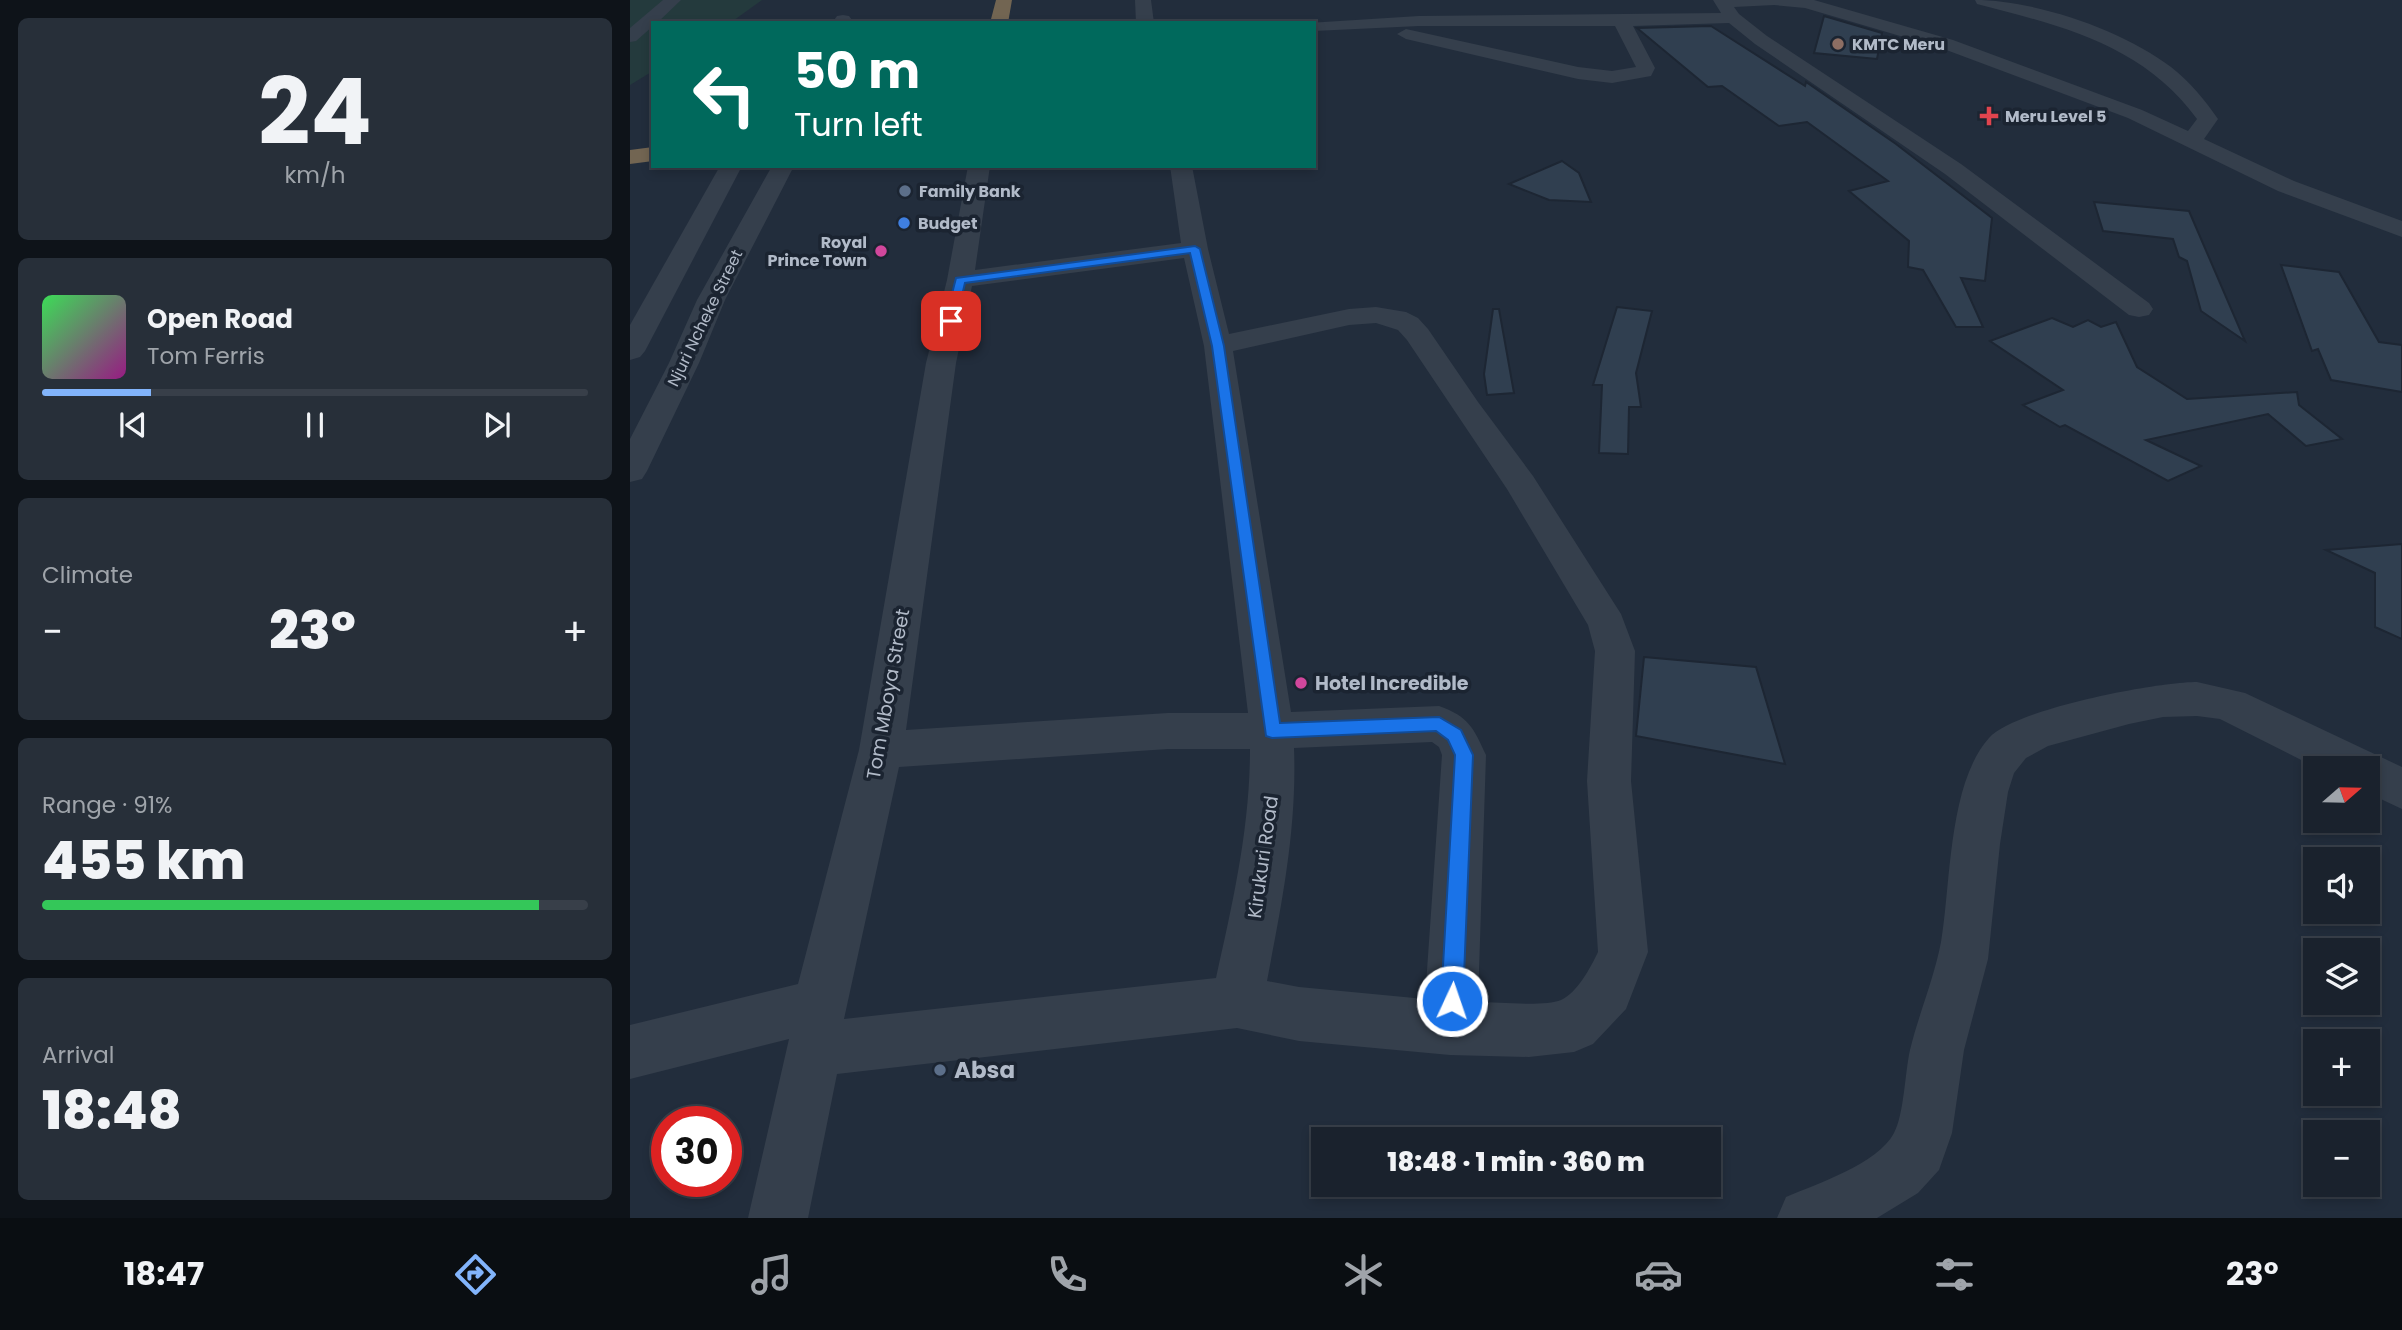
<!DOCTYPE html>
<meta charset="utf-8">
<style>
:root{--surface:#1a222d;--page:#272f39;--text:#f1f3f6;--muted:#9fa4aa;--line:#383f49;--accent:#82b4fb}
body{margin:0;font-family:Poppins,sans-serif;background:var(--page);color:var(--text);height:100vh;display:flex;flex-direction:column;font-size:26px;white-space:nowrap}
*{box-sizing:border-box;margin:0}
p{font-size:23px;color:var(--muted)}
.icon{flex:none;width:38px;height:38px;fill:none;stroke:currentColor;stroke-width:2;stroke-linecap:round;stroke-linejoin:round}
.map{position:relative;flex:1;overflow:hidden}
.side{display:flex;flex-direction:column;gap:18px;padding:18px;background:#0e1319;width:630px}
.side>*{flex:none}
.hud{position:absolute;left:21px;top:21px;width:665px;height:147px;border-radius:0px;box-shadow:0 4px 10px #0003,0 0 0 2px var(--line);background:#00695c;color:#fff;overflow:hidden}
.needle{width:46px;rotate:70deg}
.tools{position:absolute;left:1673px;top:756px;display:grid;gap:14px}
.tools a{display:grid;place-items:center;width:77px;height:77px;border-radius:0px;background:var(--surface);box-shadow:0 4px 10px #0003,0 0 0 2px var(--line);font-size:35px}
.speed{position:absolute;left:21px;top:1106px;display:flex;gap:14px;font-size:35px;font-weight:700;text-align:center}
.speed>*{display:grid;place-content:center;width:91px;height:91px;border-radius:50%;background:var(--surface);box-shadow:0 4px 10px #0003,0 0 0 2px var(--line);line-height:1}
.speed .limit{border:10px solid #d22;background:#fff;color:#111}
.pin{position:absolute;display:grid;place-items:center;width:60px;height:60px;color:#fff;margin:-30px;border-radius:14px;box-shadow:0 4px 10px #0006}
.me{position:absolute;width:77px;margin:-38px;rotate:3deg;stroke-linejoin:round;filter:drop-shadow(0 0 5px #0008)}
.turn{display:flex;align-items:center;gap:24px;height:147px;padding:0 28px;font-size:32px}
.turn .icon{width:91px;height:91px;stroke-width:2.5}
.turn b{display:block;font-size:49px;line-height:60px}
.big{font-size:52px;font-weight:800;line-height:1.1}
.side .card{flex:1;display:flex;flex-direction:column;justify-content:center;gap:10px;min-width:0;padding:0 24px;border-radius:10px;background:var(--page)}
.side .dial{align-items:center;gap:0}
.dial b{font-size:91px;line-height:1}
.song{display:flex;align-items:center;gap:21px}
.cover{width:84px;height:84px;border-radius:10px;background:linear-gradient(135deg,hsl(130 70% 55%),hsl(310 70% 35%))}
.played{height:7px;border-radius:4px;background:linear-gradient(90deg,var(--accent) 20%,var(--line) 20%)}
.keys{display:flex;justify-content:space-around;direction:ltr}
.heat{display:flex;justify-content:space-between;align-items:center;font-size:38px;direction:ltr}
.charge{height:10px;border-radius:5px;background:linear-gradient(90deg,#34c759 91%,var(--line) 0)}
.trip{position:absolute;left:681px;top:1127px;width:410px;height:70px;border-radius:0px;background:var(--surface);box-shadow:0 4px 10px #0003,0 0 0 2px var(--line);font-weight:800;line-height:70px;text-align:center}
.menu{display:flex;height:112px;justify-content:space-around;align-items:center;background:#0a0e12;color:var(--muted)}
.menu .icon{width:49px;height:49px}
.menu .selected{color:var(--accent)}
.menu b{font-size:32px;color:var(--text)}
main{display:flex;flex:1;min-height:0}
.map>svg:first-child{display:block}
.green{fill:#243a3d}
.building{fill:#303f50;stroke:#1d2633;stroke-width:2}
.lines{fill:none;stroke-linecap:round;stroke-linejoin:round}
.minor{fill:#353f4c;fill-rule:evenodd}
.highway{fill:#726552;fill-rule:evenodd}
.route{fill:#1a73e8;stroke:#114b97;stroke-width:2}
.education-dot{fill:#8d6e63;stroke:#1b2431;stroke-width:2.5}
.health-dot{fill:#e0444e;stroke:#1b2431;stroke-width:2.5}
.service-dot{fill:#5c6f8a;stroke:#1b2431;stroke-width:2.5}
.shop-dot{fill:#3f7fe0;stroke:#1b2431;stroke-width:2.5}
.hotel-dot{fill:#d1479c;stroke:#1b2431;stroke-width:2.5}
.labels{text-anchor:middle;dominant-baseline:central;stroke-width:7;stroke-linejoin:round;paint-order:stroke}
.far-poi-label{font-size:16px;font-weight:bold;fill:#b1bac8;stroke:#1b2431;text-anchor:start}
.far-street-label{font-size:16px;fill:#b1bac8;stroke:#1b2431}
.poi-label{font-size:19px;font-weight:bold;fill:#b1bac8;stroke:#1b2431;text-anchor:start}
.street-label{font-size:19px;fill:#b1bac8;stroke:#1b2431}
.near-poi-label{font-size:23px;font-weight:bold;fill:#b1bac8;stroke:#1b2431;text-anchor:start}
</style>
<main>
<section class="side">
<div class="card dial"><b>24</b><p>km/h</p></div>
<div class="card">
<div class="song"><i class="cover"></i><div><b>Open Road</b><p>Tom Ferris</p></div></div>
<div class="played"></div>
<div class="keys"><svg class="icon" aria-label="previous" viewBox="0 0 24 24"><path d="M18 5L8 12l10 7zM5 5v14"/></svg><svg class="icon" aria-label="pause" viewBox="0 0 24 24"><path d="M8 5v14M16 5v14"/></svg><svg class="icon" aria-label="next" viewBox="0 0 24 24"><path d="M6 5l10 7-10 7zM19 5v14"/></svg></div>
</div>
<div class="card"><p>Climate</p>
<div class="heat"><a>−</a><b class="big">23°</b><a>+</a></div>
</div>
<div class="card"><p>Range · 91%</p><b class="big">455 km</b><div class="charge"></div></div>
<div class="card"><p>Arrival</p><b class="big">18:48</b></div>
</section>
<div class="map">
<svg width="1772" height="1218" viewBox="0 0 1772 1218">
<rect width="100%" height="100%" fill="#222d3c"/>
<polygon class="green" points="0,0 132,0 100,23 23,23 23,71 0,85"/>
<g class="building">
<polygon points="1194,16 1252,33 1247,59 1184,53"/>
<polygon points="1081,26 1175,86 1176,82 1266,144 1362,218 1355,281 1331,278 1353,327 1326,327 1293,270 1278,267 1279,241 1219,191 1258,181 1177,122 1149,126 1092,86 1078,87 1007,28"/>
<polygon points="932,161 949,173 961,202 919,200 879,184"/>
<polygon points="1464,202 1559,211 1615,341 1571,311 1557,261 1549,257 1543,239 1473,231"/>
<polygon points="1651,265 1709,272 1749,342 1772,345 1772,392 1701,380 1688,349 1682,351"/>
<polygon points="987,307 1022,311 1006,373 1011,407 999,407 998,454 969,453 972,385 963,385"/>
<polygon points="863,309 869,309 884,393 857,395 854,374"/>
<polygon points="1422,318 1443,327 1458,320 1471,327 1486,322 1507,367 1557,399 1667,392 1669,405 1712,439 1676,446 1638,414 1516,440 1571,466 1538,481 1435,425 1430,427 1393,405 1433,390 1360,341"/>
<polygon points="1772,544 1772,639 1745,627 1745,573 1696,550"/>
<polygon points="1014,657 1126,667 1155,764 1006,736"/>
</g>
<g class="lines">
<g class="minor">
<polygon points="33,0 51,0 27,23 23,23 23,26 6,41 0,42 0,28"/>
<polygon points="505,0 521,0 524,23 506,23"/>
<path d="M1083,0H1184L1323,40L1512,110L1558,131L1567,119C1513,45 1432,26 1347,4L1345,0C1405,0 1493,30 1541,67C1560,82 1575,100 1588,119L1574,139L1664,181L1772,221V237L1648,191L1498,118L1311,48L1175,8L1144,5L1104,7L1109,14L1137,36L1331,164L1519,303L1523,309L1519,315L1509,317L1499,315L1315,174L1125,44L1099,23L1003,26L1025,68L1021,76L982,83L948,79L776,39L767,34L776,29L948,67L982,71L1006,67L985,26H789L684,31V23H678L789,16L1091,13Z"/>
<polygon points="213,15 219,16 222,20 220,23 202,23 207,16"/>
<polygon points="90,166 112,166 15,351 10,357 0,360 0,325"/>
<polygon points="142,166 164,166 95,300 69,363 17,471 12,479 0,482 0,439 39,363 67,300"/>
<path d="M338,166H360L345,270L551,243L540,166H562L578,249L599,334L719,309L746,307L776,312L788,318L798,329L848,402L903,476L991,614L1005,651L1001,781L1018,952L996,1009L963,1044L944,1052L899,1057L820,1055L669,1041L607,1028L207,1074L178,1218H118L159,1039L0,1079V1025L168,984L229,750L296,363L317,280ZM554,258L574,346L618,713H538L276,730L326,363L342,286ZM746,323L768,330L777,340L877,489L958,625L965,651L957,781L968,952C961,967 947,993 931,1000C914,1007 868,1002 848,1002L856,755C843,727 839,717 809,706L661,712L603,351L719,325ZM802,742L809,747L812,755L795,999L669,987L637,981C652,902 667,829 664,748ZM538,749H620C620,827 603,902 586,978L214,1019L269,767Z"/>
<path d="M1567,682L1615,693L1772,767V809L1738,793V768H1687L1590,719L1567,716L1533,717L1499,724L1418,746L1396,758L1384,773L1378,792L1370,844L1358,959L1334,1050L1322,1133L1309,1170L1288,1193L1247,1218H1147L1156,1197C1186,1184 1248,1164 1264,1133C1274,1115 1275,1072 1280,1050C1289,1013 1304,979 1311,942C1321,884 1318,784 1359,738C1385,709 1526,682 1567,682Z"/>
</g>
<g class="highway">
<polygon points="366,0 382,0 378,23 360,23"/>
<polygon points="23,147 23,161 0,164 0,150"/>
</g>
</g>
<polygon class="route" points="565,246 570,249 594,346 650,723 809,717 831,730 843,755 833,1001 829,1009 822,1012 814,1009 811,1001 825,755 818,740 806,731 642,738 636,736 582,346 560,253 335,283 326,321 321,325 315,321 326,278"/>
<circle class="education-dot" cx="1208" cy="44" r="7"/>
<path class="health-dot" d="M1355.5 105.5h7v7h7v7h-7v7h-7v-7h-7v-7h7z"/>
<g class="service-dot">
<circle cx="275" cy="191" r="7"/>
<circle cx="310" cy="1070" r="7"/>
</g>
<circle class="shop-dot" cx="274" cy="223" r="7"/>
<g class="hotel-dot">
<circle cx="251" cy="251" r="7"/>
<circle cx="671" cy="683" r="7"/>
</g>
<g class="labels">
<g class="far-poi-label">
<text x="1222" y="44">KMTC Meru</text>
<text x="1375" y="116">Meru Level 5</text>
<text x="289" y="191">Family Bank</text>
<text x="288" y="223">Budget</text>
<text x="237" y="242" text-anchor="end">Royal<tspan x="237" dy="18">Prince Town</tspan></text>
</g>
<g class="far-street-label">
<text transform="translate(75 318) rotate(-64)">Njuri Ncheke Street</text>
</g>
<g class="poi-label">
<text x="685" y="683">Hotel Incredible</text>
</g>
<g class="street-label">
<text transform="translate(258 694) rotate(-80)">Tom Mboya Street</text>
<text transform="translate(633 857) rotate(-82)">Kirukuri Road</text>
</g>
<g class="near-poi-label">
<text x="324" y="1070">Absa</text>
</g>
</g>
</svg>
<div class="tools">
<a><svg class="needle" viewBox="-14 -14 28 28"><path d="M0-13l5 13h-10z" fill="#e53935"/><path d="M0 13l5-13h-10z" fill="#9fa4aa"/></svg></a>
<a><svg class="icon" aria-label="sound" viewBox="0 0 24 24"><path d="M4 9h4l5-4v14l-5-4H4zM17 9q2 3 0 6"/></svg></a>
<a><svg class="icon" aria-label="layers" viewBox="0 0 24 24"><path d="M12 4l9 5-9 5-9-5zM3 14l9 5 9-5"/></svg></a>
<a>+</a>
<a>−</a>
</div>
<div class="speed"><div class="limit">30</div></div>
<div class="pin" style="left:321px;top:321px;background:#d93025"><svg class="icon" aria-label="arrive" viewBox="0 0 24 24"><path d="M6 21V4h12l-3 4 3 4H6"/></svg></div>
<svg class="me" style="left:822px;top:1001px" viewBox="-20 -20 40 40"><circle r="17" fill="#1a73e8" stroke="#fff" stroke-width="3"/><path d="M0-11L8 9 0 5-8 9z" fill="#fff"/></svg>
<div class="trip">18:48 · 1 min · 360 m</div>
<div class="hud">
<div class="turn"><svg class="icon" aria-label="left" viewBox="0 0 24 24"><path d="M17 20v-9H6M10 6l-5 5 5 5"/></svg><div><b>50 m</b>Turn left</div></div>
</div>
</div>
</main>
<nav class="menu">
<b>18:47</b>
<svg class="icon selected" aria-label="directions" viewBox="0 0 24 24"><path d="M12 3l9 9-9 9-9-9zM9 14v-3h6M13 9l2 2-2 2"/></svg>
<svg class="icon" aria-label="music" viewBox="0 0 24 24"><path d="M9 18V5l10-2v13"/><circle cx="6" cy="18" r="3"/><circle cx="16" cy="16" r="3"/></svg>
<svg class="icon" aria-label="phone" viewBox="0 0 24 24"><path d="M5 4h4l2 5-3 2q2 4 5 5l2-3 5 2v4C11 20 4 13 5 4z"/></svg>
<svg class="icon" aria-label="climate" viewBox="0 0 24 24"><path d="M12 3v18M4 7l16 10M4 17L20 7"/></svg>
<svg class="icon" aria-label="car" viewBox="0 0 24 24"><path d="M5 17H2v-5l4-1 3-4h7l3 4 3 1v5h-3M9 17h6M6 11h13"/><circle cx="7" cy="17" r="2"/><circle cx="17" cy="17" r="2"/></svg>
<svg class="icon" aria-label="filters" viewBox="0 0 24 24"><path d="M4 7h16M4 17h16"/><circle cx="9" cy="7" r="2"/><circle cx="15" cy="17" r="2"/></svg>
<b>23°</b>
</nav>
